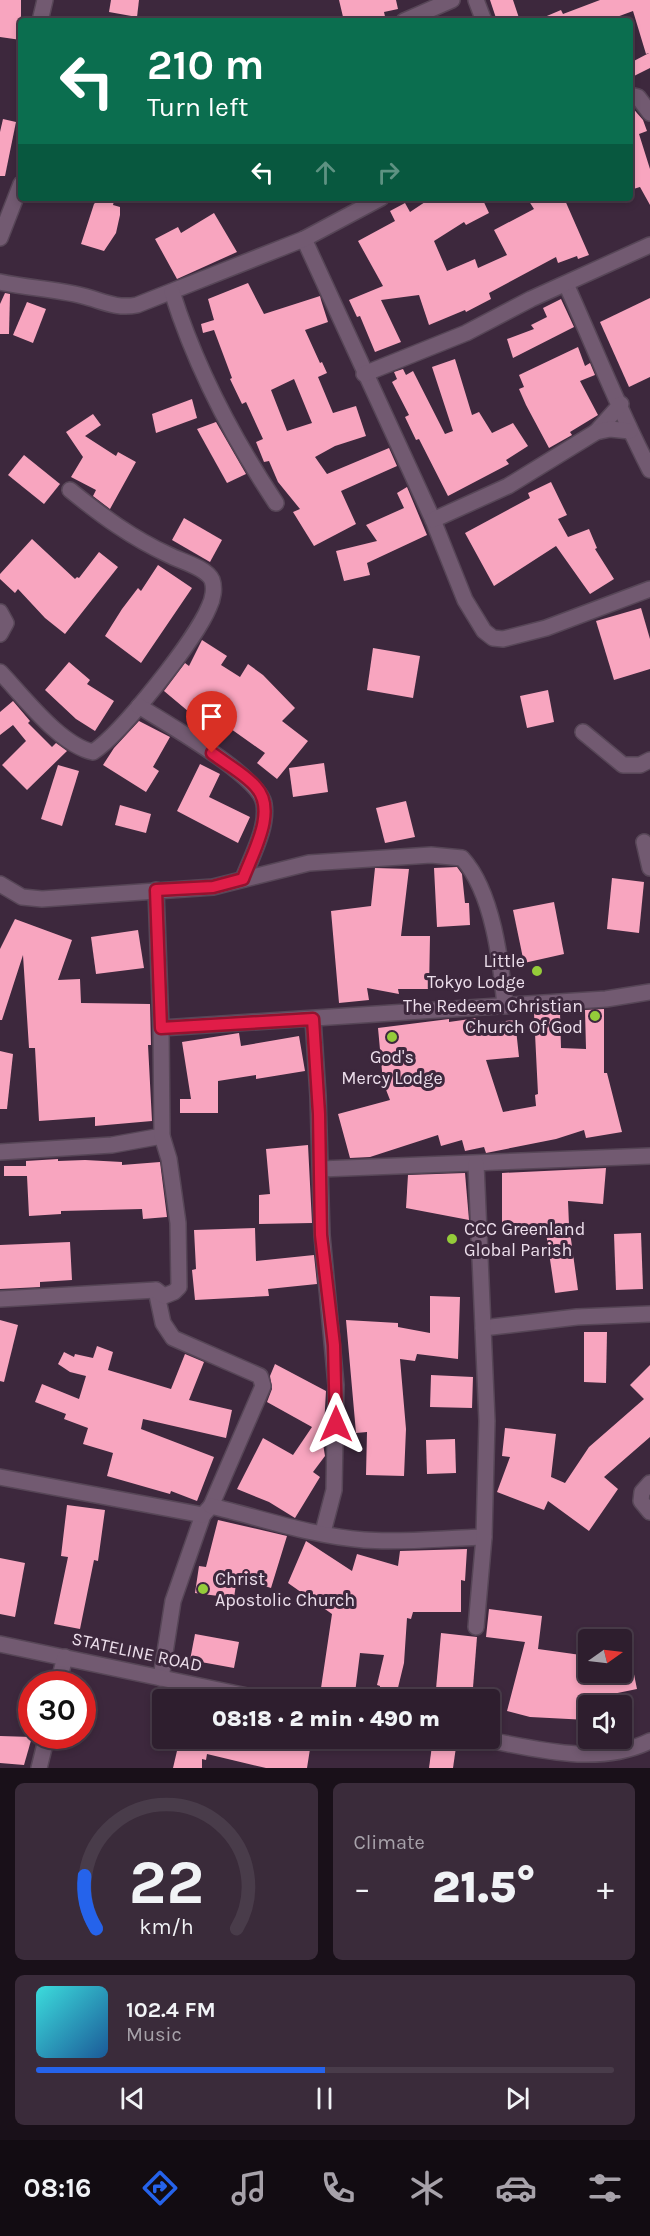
<!DOCTYPE html>
<meta charset="utf-8">
<style>
:root{--surface:#2e1e2e;--page:#3a2b3a;--text:#f1f3f6;--muted:#a7a2aa;--line:#493c4a;--accent:#2563eb}
body{margin:0;font-family:Karla,sans-serif;background:var(--page);color:var(--text);height:100vh;display:flex;flex-direction:column;font-size:22px;white-space:nowrap}
*{box-sizing:border-box;margin:0}
p{font-size:20px;color:var(--muted)}
.icon{flex:none;width:33px;height:33px;fill:none;stroke:currentColor;stroke-width:2;stroke-linecap:round;stroke-linejoin:round}
.map{position:relative;height:1768px;overflow:hidden}
.panel{display:flex;flex-direction:column;gap:15px;padding:15px;background:#191019;flex:1}
.panel>*{flex:none}
.hud{position:absolute;left:18px;top:18px;width:615px;height:183px;border-radius:6px;box-shadow:0 3px 9px #0003,0 0 0 2px var(--line);background:#0b6e4f;color:#fff;overflow:hidden}
.needle{width:39px;rotate:76deg}
.tools{position:absolute;left:578px;top:1629px;display:grid;gap:12px}
.tools a{display:grid;place-items:center;width:54px;height:54px;border-radius:6px;background:var(--surface);box-shadow:0 3px 9px #0003,0 0 0 2px var(--line);font-size:30px}
.speed{position:absolute;left:18px;top:1671px;display:flex;gap:12px;font-size:30px;font-weight:700;text-align:center}
.speed>*{display:grid;place-content:center;width:78px;height:78px;border-radius:50%;background:var(--surface);box-shadow:0 3px 9px #0003,0 0 0 2px var(--line);line-height:1}
.speed .limit{border:9px solid #d22;background:#fff;color:#111}
.pin{position:absolute;display:grid;place-items:center;width:51px;height:51px;color:#fff;margin:-62px -26px;border-radius:50% 50% 50% 0;rotate:-45deg;box-shadow:0 0 6px #0007}
.pin .icon{rotate:45deg}
.me{position:absolute;width:66px;margin:-33px;rotate:0deg;stroke-linejoin:round;filter:drop-shadow(0 0 4px #0008)}
.turn{display:flex;align-items:center;gap:21px;height:126px;padding:0 30px;font-size:27px}
.turn .icon{width:78px;height:78px;stroke-width:2.5}
.turn b{display:block;font-size:42px;line-height:51px}
.lanes{display:flex;align-items:center;height:57px;padding:0 30px;background:#0003;justify-content:center;gap:30px;direction:ltr}
.lanes .off{opacity:.35}
.big{font-size:45px;font-weight:800;line-height:1.1}
.panel .tile{flex:1;display:flex;flex-direction:column;justify-content:center;gap:9px;min-width:0;padding:0 21px;border-radius:9px;background:var(--page)}
.panel .dial{align-items:center;gap:0}
.dial svg{height:156px;overflow:visible;fill:none;stroke:var(--line);stroke-width:7;stroke-linecap:round;text-anchor:middle}
.dial text{fill:var(--text);stroke:none}
.song{display:flex;align-items:center;gap:18px}
.cover{width:72px;height:72px;border-radius:9px;background:linear-gradient(135deg,hsl(180 70% 55%),hsl(210 70% 35%))}
.played{height:6px;border-radius:3px;background:linear-gradient(90deg,var(--accent) 50%,var(--line) 50%)}
.keys{display:flex;justify-content:space-around;direction:ltr}
.heat{display:flex;justify-content:space-between;align-items:center;font-size:33px;direction:ltr}
.panel .tiles{flex:1;display:grid;gap:15px;grid-template-columns:1fr 1fr}
.tile:last-child{grid-column:span 2}
.trip{position:absolute;left:152px;top:1689px;width:348px;height:60px;border-radius:6px;background:var(--surface);box-shadow:0 3px 9px #0003,0 0 0 2px var(--line);font-weight:800;line-height:60px;text-align:center}
.tabs{display:flex;height:96px;justify-content:space-around;align-items:center;background:#120c12;color:var(--muted)}
.tabs .icon{width:42px;height:42px}
.tabs .current{color:var(--accent)}
.tabs b{font-size:27px;color:var(--text)}
.map>svg:first-child{display:block}
.building{fill:#f8a5bf;fill-rule:evenodd}
.lines{fill:none;stroke-linecap:round;stroke-linejoin:round}
.minor-casing{stroke:#574657;stroke-width:18}
.minor{stroke:#725a71;stroke-width:15}
.route-casing{stroke:#92132f;stroke-width:15}
.route{stroke:#e11d48;stroke-width:10}
.poi-dot{fill:#95cc3a;stroke:#3d283d;stroke-width:2}
.labels{text-anchor:middle;dominant-baseline:central;stroke-width:6;stroke-linejoin:round;paint-order:stroke}
.poi-label{font-size:18px;fill:#ecdeeb;stroke:#3d283d;text-anchor:end}
.street-label{font-size:18px;fill:#ecdeeb;stroke:#3d283d}
</style>
<div class="map">
<svg width="650" height="1768" viewBox="0 0 650 1768">
<rect width="100%" height="100%" fill="#3d283d"/>
<g class="building">
<polygon points="0,0 21,0 21,40 0,37"/>
<polygon points="111,0 139,0 137,17 109,12"/>
<polygon points="339,0 396,0 398,9 384,12 386,21 344,21"/>
<polygon points="490,0 513,0 520,21 497,21"/>
<polygon points="600,0 650,0 650,68 630,78 630,63 649,53 646,54 633,11 606,21 535,21 561,10 563,14"/>
<polygon points="630,105 643,120 647,131 639,134 650,169 650,205 640,187 630,190"/>
<polygon points="3,119 16,122 5,176 0,176 0,132"/>
<polygon points="105,198 114,201 113,205 120,207 120,215 116,233 104,251 81,244 94,204 98,200"/>
<polygon points="431,198 482,198 489,213 466,225 464,222 434,241 447,271 475,259 478,268 507,255 494,230 534,209 527,198 564,198 589,255 578,259 577,256 558,263 556,257 489,293 491,299 466,312 465,310 429,325 419,295 381,300 401,342 375,352 360,316 357,317 349,300 383,286 358,241 395,221 390,211 405,203 410,212"/>
<polygon points="214,213 237,252 177,279 155,239 178,227 181,233"/>
<path d="M248,283L264,314L320,296L321,300L328,322L305,330L320,363L322,362L327,373L318,377L333,413L356,406L366,436L335,446L315,457L327,474L389,448L397,466L341,491L356,524L314,546L293,512L300,509L278,482L269,461L264,462L256,442L263,439L246,402L242,404L230,379L232,378L214,330L203,333L201,324L214,320L208,299ZM294,379L312,423L287,431L271,390Z"/>
<polygon points="5,293 10,294 9,334 0,334 0,304"/>
<polygon points="650,298 650,377 629,387 600,322"/>
<polygon points="561,299 574,327 513,358 507,339 534,329 531,325 547,317 543,308"/>
<polygon points="27,302 46,309 33,343 13,335"/>
<polygon points="578,347 585,366 590,363 595,375 580,381 598,415 570,432 572,435 549,448 526,405 519,389 524,387 519,375"/>
<polygon points="455,359 472,415 479,412 492,433 513,423 528,446 506,460 509,464 448,496 419,439 416,440 405,417 409,415 392,382 397,379 394,372 403,369 406,375 413,371 445,434 453,431 432,367"/>
<polygon points="192,399 197,418 156,433 152,414"/>
<polygon points="93,414 101,425 85,436 116,456 118,452 136,462 110,509 93,496 96,490 71,477 83,457 66,432"/>
<polygon points="216,422 246,474 227,483 197,429"/>
<polygon points="24,455 60,484 44,504 8,475"/>
<polygon points="551,482 567,515 558,519 568,537 589,529 597,548 595,549 614,579 590,594 556,546 494,586 465,533 530,498 528,493"/>
<polygon points="407,487 427,535 367,563 370,575 344,581 336,551 377,541 366,525 404,508 397,493"/>
<polygon points="184,518 222,540 210,562 172,540"/>
<polygon points="32,539 75,579 77,577 79,578 99,552 118,567 65,634 45,618 18,589 15,593 0,579 0,574"/>
<polygon points="158,565 192,588 141,663 105,636 122,609 138,588 141,591"/>
<polygon points="641,608 650,639 650,669 614,680 596,621"/>
<polygon points="202,640 227,656 221,665 240,677 248,664 263,675 295,708 282,721 308,741 277,779 257,763 265,753 224,724 213,739 197,727 201,722 164,691 185,663 189,666"/>
<polygon points="373,648 420,656 413,698 367,690"/>
<polygon points="69,662 90,680 87,684 114,701 95,731 76,719 45,690"/>
<polygon points="548,690 554,722 527,728 520,696"/>
<polygon points="13,701 30,721 28,723 52,747 56,743 67,751 27,790 2,765 26,741 13,725 0,735 0,712"/>
<polygon points="139,721 170,737 153,767 159,771 146,792 103,765 114,748"/>
<polygon points="324,763 328,792 293,797 289,768"/>
<polygon points="200,764 220,774 209,797 250,817 238,843 177,811"/>
<polygon points="58,765 79,771 62,826 41,819"/>
<polygon points="406,801 415,837 385,843 376,808"/>
<polygon points="120,805 151,814 146,833 115,825"/>
<polygon points="457,867 462,874 465,903 469,903 470,925 437,927 434,868"/>
<polygon points="375,868 409,869 401,936 430,936 429,989 398,989 399,994 367,988 369,1000 339,1003 331,911 371,906"/>
<polygon points="612,878 644,882 639,933 607,929"/>
<polygon points="554,902 564,954 524,963 513,910"/>
<polygon points="15,919 72,940 58,980 80,979 81,1003 150,1004 151,1045 148,1045 152,1121 95,1126 95,1117 39,1121 35,1048 29,1048 23,955 2,1020 0,1020 0,949"/>
<polygon points="138,930 144,968 96,974 91,937"/>
<polygon points="604,1009 604,1073 607,1073 622,1132 586,1138 584,1130 556,1139 486,1153 484,1147 465,1151 462,1140 441,1146 438,1135 370,1157 350,1158 338,1114 390,1100 383,1082 378,1028 449,1019 449,1022 477,1018 478,1024 515,1020 519,1057 486,1060 503,1112 536,1106 535,1095 538,1094 534,1013 560,1012 561,1048 586,1049 585,1010"/>
<polygon points="239,1033 241,1046 299,1036 305,1071 256,1079 256,1075 218,1081 218,1113 180,1113 180,1099 191,1099 182,1042"/>
<polygon points="0,1051 13,1054 7,1109 0,1109"/>
<polygon points="308,1145 312,1223 259,1224 259,1195 270,1194 266,1149"/>
<polygon points="58,1159 58,1161 85,1160 122,1162 122,1165 160,1162 167,1217 143,1219 142,1209 61,1211 61,1214 29,1216 27,1176 4,1176 4,1166 26,1166 26,1161"/>
<polygon points="606,1168 603,1204 568,1201 569,1225 578,1290 555,1293 545,1226 502,1224 502,1173"/>
<polygon points="465,1173 469,1220 406,1208 408,1175"/>
<polygon points="255,1228 256,1261 314,1255 317,1284 268,1289 269,1296 195,1300 192,1270 196,1269 194,1230"/>
<polygon points="641,1233 643,1289 616,1290 614,1234"/>
<polygon points="70,1242 72,1280 40,1282 40,1287 0,1289 0,1245"/>
<polygon points="430,1296 460,1297 458,1359 417,1354 415,1361 400,1359 406,1429 404,1476 366,1475 367,1432 356,1433 346,1320 398,1323 398,1327 430,1333"/>
<polygon points="0,1320 18,1325 4,1382 0,1381"/>
<polygon points="584,1332 607,1332 606,1383 584,1382"/>
<polygon points="97,1346 113,1352 108,1370 171,1389 185,1354 204,1362 189,1400 232,1410 226,1438 143,1419 141,1429 214,1457 197,1501 171,1491 170,1494 107,1476 113,1453 83,1444 88,1428 64,1419 66,1414 35,1402 42,1384 79,1399 86,1376 70,1372 58,1364 64,1352 74,1357 75,1354 93,1358"/>
<polygon points="275,1364 326,1391 323,1444 325,1456 313,1472 320,1477 295,1518 269,1502 237,1489 263,1438 293,1455 312,1427 267,1402 272,1389 270,1376"/>
<polygon points="650,1365 650,1437 604,1477 618,1489 589,1531 548,1501 544,1510 497,1492 510,1457 502,1456 505,1428 556,1434 551,1477 565,1483 589,1447 644,1399 630,1385"/>
<polygon points="431,1375 473,1377 472,1408 430,1407"/>
<polygon points="455,1439 456,1473 427,1474 426,1440"/>
<polygon points="67,1505 105,1510 98,1561 94,1560 80,1629 54,1624 68,1557 61,1556"/>
<polygon points="218,1520 287,1536 271,1588 237,1577 234,1598 195,1593 199,1566 206,1567"/>
<polygon points="306,1541 352,1571 357,1554 398,1566 400,1551 467,1549 465,1581 461,1580 461,1612 413,1612 411,1619 407,1618 404,1663 395,1700 379,1700 380,1686 377,1685 384,1655 360,1653 355,1693 321,1688 332,1614 288,1583"/>
<polygon points="0,1558 25,1563 15,1617 0,1614"/>
<polygon points="489,1609 542,1616 538,1649 588,1656 588,1672 621,1672 621,1635 626,1635 637,1689 598,1697 595,1706 588,1706 588,1720 530,1717 507,1711 525,1642 486,1637"/>
<polygon points="441,1633 477,1637 472,1700 435,1700"/>
<polygon points="195,1634 239,1642 234,1668 190,1660"/>
<polygon points="0,1736 32,1737 24,1765 0,1763"/>
<polygon points="180,1738 280,1738 278,1744 310,1749 307,1768 266,1768 207,1754 206,1760 202,1759 202,1768 173,1768"/>
<polygon points="433,1738 457,1740 453,1768 429,1768"/>
</g>
<g class="lines">
<g class="minor-casing">
<g id="minor">
<polyline points="476,0 484,21"/>
<polyline points="40,21 45,0"/>
<polyline points="404,21 452,0"/>
<polyline points="630,95 638,97 650,113"/>
<polyline points="0,238 21,184"/>
<polyline points="304,239 433,520 465,600 484,631 493,638 503,639 546,628 650,589"/>
<path d="M0,282C27,288 56,289 83,296C103,301 116,309 137,305L304,239L381,198"/>
<path d="M566,284C594,346 619,410 650,470"/>
<path d="M172,292C196,368 232,437 276,503"/>
<polyline points="364,374 466,333 531,299 650,245"/>
<polyline points="596,432 621,404"/>
<polyline points="433,520 508,486 596,432 610,429 630,431"/>
<polyline points="0,612 6,623 0,634"/>
<path d="M0,672C24,697 60,745 93,752C122,733 196,639 209,607C213,599 215,588 212,580C206,567 180,561 169,555C132,538 102,516 70,490"/>
<path d="M139,706C165,723 260,776 264,804C268,828 251,857 243,879"/>
<polyline points="583,732 623,765 640,765 650,760"/>
<polyline points="644,842 650,868"/>
<path d="M0,884L22,897L42,899L213,887L309,863L431,855L462,858C493,892 501,962 505,1006"/>
<polyline points="313,1019 318,1096 322,1235 336,1385 334,1490 323,1532"/>
<polyline points="161,1028 606,999 650,992"/>
<polyline points="0,1152 112,1145 162,1136"/>
<polyline points="321,1169 650,1156"/>
<polyline points="156,1290 163,1323 173,1338 260,1376 263,1386 211,1506 203,1515 173,1601 161,1678"/>
<polyline points="0,1299 156,1290 164,1296 174,1292 179,1287 178,1223 169,1159 162,1136 161,1028 156,890"/>
<polyline points="483,1328 577,1317 650,1314"/>
<polyline points="0,1477 203,1515"/>
<polyline points="650,1483 642,1492 641,1501 650,1512"/>
<path d="M211,1506C261,1518 312,1536 364,1540C404,1543 444,1538 484,1537"/>
<polyline points="476,1627 484,1537 487,1421 476,1164"/>
<polyline points="0,1644 266,1700"/>
<polyline points="58,1684 65,1657"/>
<path d="M478,1738C533,1748 597,1767 650,1741"/>
<polyline points="39,1768 47,1736"/>
</g>
</g>
<use href="#minor" class="minor"/>
</g>
<g class="lines">
<g class="route-casing">
<path id="route" d="M212,753C226,764 245,774 256,787C278,811 252,854 243,879L213,887L156,890L161,1028L313,1019L319,1114L321,1235L334,1345L336,1424"/>
</g>
<use href="#route" class="route"/>
</g>
<g class="poi-dot">
<circle cx="537" cy="971" r="6"/>
<circle cx="595" cy="1016" r="6"/>
<circle cx="392" cy="1037" r="6"/>
<circle cx="452" cy="1239" r="6"/>
<circle cx="203" cy="1589" r="6"/>
</g>
<g class="labels">
<g class="poi-label">
<text x="525" y="961">Little<tspan x="525" dy="21">Tokyo Lodge</tspan></text>
<text x="583" y="1006">The Redeem Christian<tspan x="583" dy="21">Church Of God</tspan></text>
<text x="392" y="1057" text-anchor="middle">God's<tspan x="392" dy="21">Mercy Lodge</tspan></text>
<text x="464" y="1229" text-anchor="start">CCC Greenland<tspan x="464" dy="21">Global Parish</tspan></text>
<text x="215" y="1579" text-anchor="start">Christ<tspan x="215" dy="21">Apostolic Church</tspan></text>
</g>
<g class="street-label">
<text transform="translate(137 1652) rotate(12)">STATELINE ROAD</text>
</g>
</g>
</svg>
<div class="tools">
<a><svg class="needle" viewBox="-14 -14 28 28"><path d="M0-13l5 13h-10z" fill="#e53935"/><path d="M0 13l5-13h-10z" fill="#a7a2aa"/></svg></a>
<a><svg class="icon" aria-label="sound" viewBox="0 0 24 24"><path d="M4 9h4l5-4v14l-5-4H4zM17 9q2 3 0 6"/></svg></a>
</div>
<div class="speed"><div class="limit">30</div></div>
<div class="pin" style="left:212px;top:753px;background:#d93025"><svg class="icon" aria-label="arrive" viewBox="0 0 24 24"><path d="M6 21V4h12l-3 4 3 4H6"/></svg></div>
<svg class="me" style="left:336px;top:1424px" viewBox="-20 -20 40 40"><path d="M0-17L14 15 0 8-14 15z" fill="#e11d48" stroke="#fff" stroke-width="4"/></svg>
<div class="trip">08:18 · 2 min · 490 m</div>
<div class="hud">
<div class="turn"><svg class="icon" aria-label="left" viewBox="0 0 24 24"><path d="M17 20v-9H6M10 6l-5 5 5 5"/></svg><div><b>210 m</b>Turn left</div></div>
<div class="lanes"><svg class="icon" aria-label="left" viewBox="0 0 24 24"><path d="M17 20v-9H6M10 6l-5 5 5 5"/></svg><svg class="icon off" aria-label="ahead" viewBox="0 0 24 24"><path d="M12 20V5M6 11l6-6 6 6"/></svg><svg class="icon off" aria-label="right" viewBox="0 0 24 24"><path d="M7 20v-9h11M14 6l5 5-5 5"/></svg></div>
</div>
</div>
<section class="panel">
<div class="tiles">
<div class="tile dial"><svg viewBox="0 0 100 80">
<path d="M14 69A42 42 0 1 1 86 69"/>
<path d="M14 69A42 42 0 0 1 8 42" stroke="#2563eb"/>
<text x="50" y="56" font-size="32" font-weight="700">22</text>
<text x="50" y="72" font-size="11">km/h</text>
</svg></div>
<div class="tile"><p>Climate</p>
<div class="heat"><a>−</a><b class="big">21.5°</b><a>+</a></div>
</div>
<div class="tile">
<div class="song"><i class="cover"></i><div><b>102.4 FM</b><p>Music</p></div></div>
<div class="played"></div>
<div class="keys"><svg class="icon" aria-label="previous" viewBox="0 0 24 24"><path d="M18 5L8 12l10 7zM5 5v14"/></svg><svg class="icon" aria-label="pause" viewBox="0 0 24 24"><path d="M8 5v14M16 5v14"/></svg><svg class="icon" aria-label="next" viewBox="0 0 24 24"><path d="M6 5l10 7-10 7zM19 5v14"/></svg></div>
</div>
</div>
</section>
<nav class="tabs">
<b>08:16</b>
<svg class="icon current" aria-label="directions" viewBox="0 0 24 24"><path d="M12 3l9 9-9 9-9-9zM9 14v-3h6M13 9l2 2-2 2"/></svg>
<svg class="icon" aria-label="music" viewBox="0 0 24 24"><path d="M9 18V5l10-2v13"/><circle cx="6" cy="18" r="3"/><circle cx="16" cy="16" r="3"/></svg>
<svg class="icon" aria-label="phone" viewBox="0 0 24 24"><path d="M5 4h4l2 5-3 2q2 4 5 5l2-3 5 2v4C11 20 4 13 5 4z"/></svg>
<svg class="icon" aria-label="climate" viewBox="0 0 24 24"><path d="M12 3v18M4 7l16 10M4 17L20 7"/></svg>
<svg class="icon" aria-label="car" viewBox="0 0 24 24"><path d="M5 17H2v-5l4-1 3-4h7l3 4 3 1v5h-3M9 17h6M6 11h13"/><circle cx="7" cy="17" r="2"/><circle cx="17" cy="17" r="2"/></svg>
<svg class="icon" aria-label="filters" viewBox="0 0 24 24"><path d="M4 7h16M4 17h16"/><circle cx="9" cy="7" r="2"/><circle cx="15" cy="17" r="2"/></svg>
</nav>
